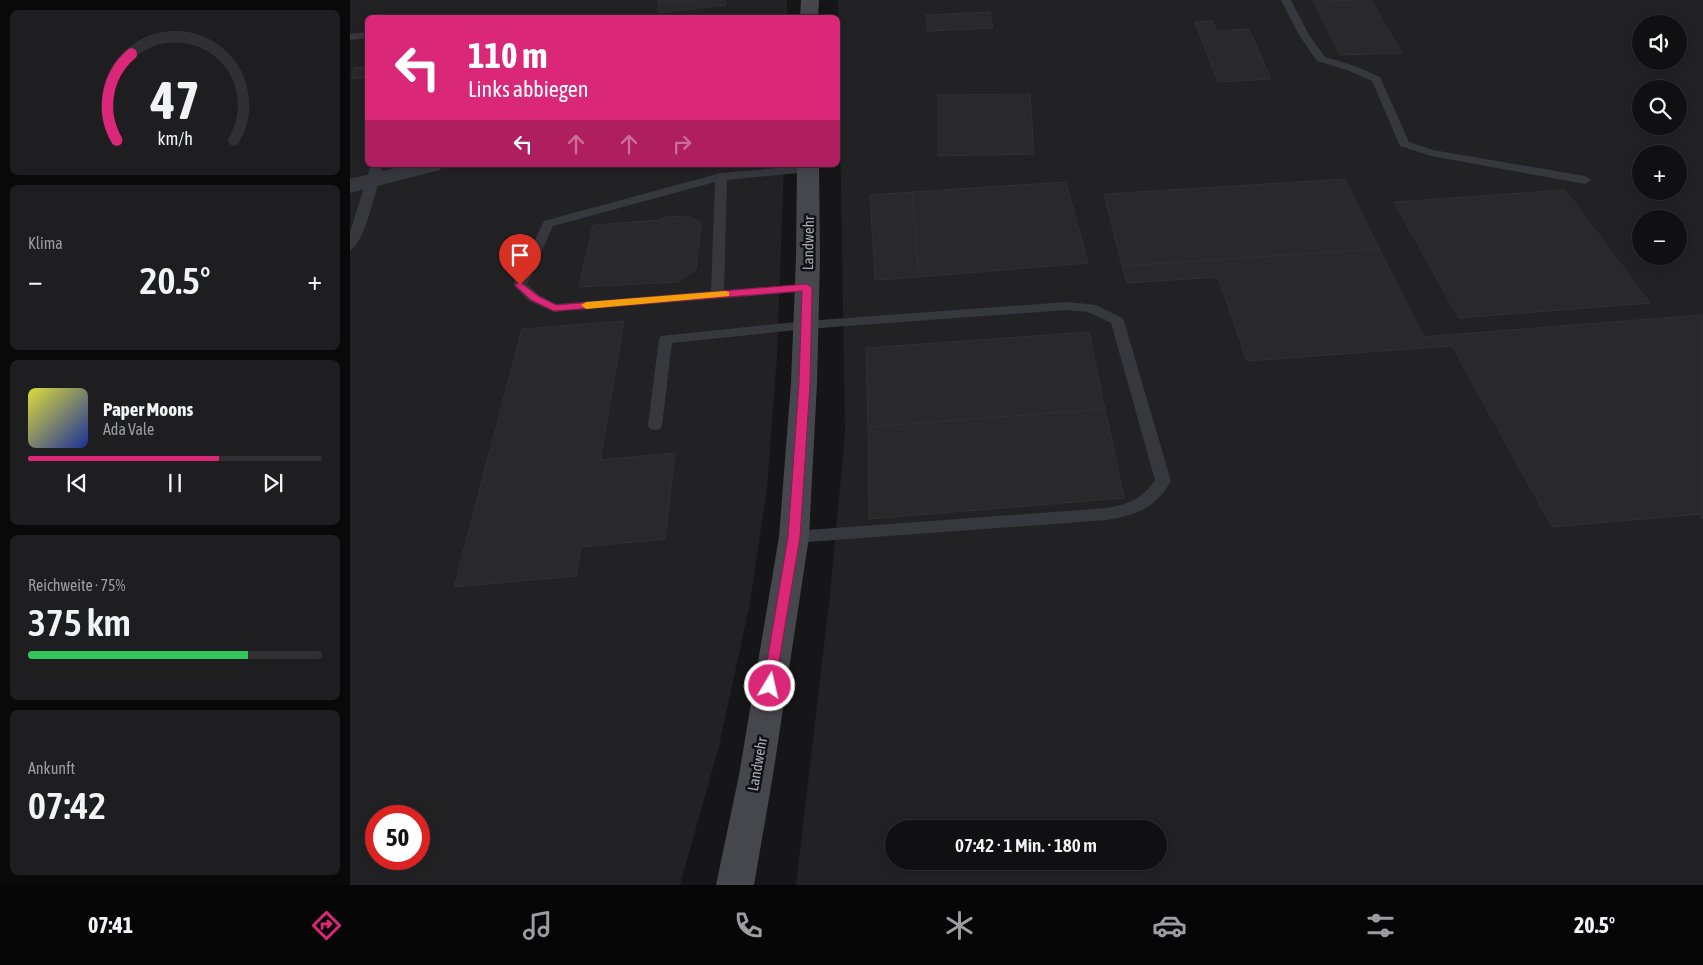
<!DOCTYPE html>
<html lang="de">
<meta charset="utf-8">
<style>
:root{--surface:#101012;--page:#1e1e20;--text:#f1f3f6;--muted:#9c9d9f;--line:#303032;--accent:#db2777}
body{margin:0;font-family:"Asap Condensed",sans-serif;background:var(--page);color:var(--text);height:100vh;display:flex;flex-direction:column;font-size:19px;white-space:nowrap}
*{box-sizing:border-box;margin:0}
p{font-size:16px;color:var(--muted)}
.icon{flex:none;width:28px;height:28px;fill:none;stroke:currentColor;stroke-width:2;stroke-linecap:round;stroke-linejoin:round}
.map{position:relative;flex:1;overflow:hidden}
.side{display:flex;flex-direction:column;gap:10px;padding:10px;background:#09090a;width:350px}
.side>*{flex:none}
.guide{position:absolute;left:15px;top:15px;width:475px;height:152px;border-radius:8px;box-shadow:0 2px 12px #0003,0 0 0 1px var(--line);background:#db2777;color:#fff;overflow:hidden}
.tools{position:absolute;left:1282px;top:15px;display:grid;gap:10px}
.tools a{display:grid;place-items:center;width:55px;height:55px;border-radius:50%;background:var(--surface);box-shadow:0 2px 12px #0003,0 0 0 1px var(--line);font-size:25px}
.speed{position:absolute;left:15px;top:805px;display:flex;gap:10px;font-size:25px;font-weight:700;text-align:center}
.speed>*{display:grid;place-content:center;width:65px;height:65px;border-radius:50%;background:var(--surface);box-shadow:0 2px 12px #0003,0 0 0 1px var(--line);line-height:1}
.speed .limit{border:8px solid #d22;background:#fff;color:#111}
.pin{position:absolute;display:grid;place-items:center;width:42px;height:42px;color:#fff;margin:-51px -21px;border-radius:50% 50% 50% 0;rotate:-45deg;box-shadow:0 0 5px #0007}
.pin .icon{rotate:45deg}
.me{position:absolute;width:55px;margin:-28px;rotate:9deg;stroke-linejoin:round;filter:drop-shadow(0 0 4px #0008)}
.turn{display:flex;align-items:center;gap:18px;height:105px;padding:0 20px;font-size:22px}
.turn .icon{width:65px;height:65px;stroke-width:2.5}
.turn b{display:block;font-size:35px;line-height:42px}
.lanes{display:flex;align-items:center;height:48px;padding:0 20px;background:#0003;justify-content:center;gap:25px;direction:ltr}
.lanes .off{opacity:.35}
.big{font-size:38px;font-weight:600;line-height:1.1}
.side .tile{flex:1;display:flex;flex-direction:column;justify-content:center;gap:8px;min-width:0;padding:0 18px;border-radius:8px;background:var(--page)}
.side .dial{align-items:center;gap:0}
.dial svg{height:130px;overflow:visible;fill:none;stroke:var(--line);stroke-width:7;stroke-linecap:round;text-anchor:middle}
.dial text{fill:var(--text);stroke:none}
.song{display:flex;align-items:center;gap:15px}
.cover{width:60px;height:60px;border-radius:8px;background:linear-gradient(135deg,hsl(60 70% 55%),hsl(230 70% 35%))}
.played{height:5px;border-radius:2px;background:linear-gradient(90deg,var(--accent) 65%,var(--line) 65%)}
.keys{display:flex;justify-content:space-around;direction:ltr}
.heat{display:flex;justify-content:space-between;align-items:center;font-size:28px;direction:ltr}
.charge{height:8px;border-radius:4px;background:linear-gradient(90deg,#34c759 75%,var(--line) 0)}
.trip{position:absolute;left:535px;top:820px;width:282px;height:50px;border-radius:25px;background:var(--surface);box-shadow:0 2px 12px #0003,0 0 0 1px var(--line);font-weight:600;line-height:50px;text-align:center}
.tab-bar{display:flex;height:80px;justify-content:space-around;align-items:center;background:#060607;color:var(--muted)}
.tab-bar .icon{width:35px;height:35px}
.tab-bar .current{color:var(--accent)}
.tab-bar b{font-size:22px;color:var(--text)}
main{display:flex;flex:1;min-height:0}
.map>svg:first-child{display:block}
.built{fill:#222225;fill-rule:evenodd}
.building{fill:#29292c;stroke:#303034}
.lines{fill:none;stroke-linecap:round;stroke-linejoin:round}
.service{fill:#37383d;fill-rule:evenodd}
.minor{fill:#37383d;fill-rule:evenodd}
.secondary{fill:#45474d;fill-rule:evenodd}
.route{fill:#db2777;stroke:#8e194d}
.slow{fill:#f59e0b}
.labels{text-anchor:middle;dominant-baseline:central;stroke-width:5;stroke-linejoin:round;paint-order:stroke}
.street-label{font-size:15px;fill:#a8adb8;stroke:#111113}
</style>
<main>
<section class="side">
<div class="tile dial"><svg viewBox="0 0 100 80">
<path d="M14 69A42 42 0 1 1 86 69"/>
<path d="M14 69A42 42 0 0 1 23 16" stroke="#db2777"/>
<text x="50" y="56" font-size="32" font-weight="700">47</text>
<text x="50" y="72" font-size="11">km/h</text>
</svg></div>
<div class="tile"><p>Klima</p>
<div class="heat"><a>−</a><b class="big">20.5°</b><a>+</a></div>
</div>
<div class="tile">
<div class="song"><i class="cover"></i><div><b>Paper Moons</b><p>Ada Vale</p></div></div>
<div class="played"></div>
<div class="keys"><svg class="icon" aria-label="previous" viewBox="0 0 24 24"><path d="M18 5L8 12l10 7zM5 5v14"/></svg><svg class="icon" aria-label="pause" viewBox="0 0 24 24"><path d="M8 5v14M16 5v14"/></svg><svg class="icon" aria-label="next" viewBox="0 0 24 24"><path d="M6 5l10 7-10 7zM19 5v14"/></svg></div>
</div>
<div class="tile"><p>Reichweite · 75%</p><b class="big">375 km</b><div class="charge"></div></div>
<div class="tile"><p>Ankunft</p><b class="big">07:42</b></div>
</section>
<div class="map">
<svg width="1353" height="885" viewBox="0 0 1353 885">
<rect width="100%" height="100%" fill="#161618"/>
<g class="built">
<path d="M0,0H437V18H18V165H434L427,356L417,488L400,603L369,746L330,885H0ZM26,816H69V859H26Z"/>
<path d="M488,0H1353V885H446L480,594L495,433ZM1291,24H1329V61H1291ZM1291,89H1329V126H1291ZM1291,154H1329V191H1291ZM1291,219H1329V256H1291ZM544,829H809V861H544Z"/>
</g>
<g class="building">
<polygon points="308,0 375,0 376,5 309,13"/>
<polygon points="1021,0 1052,53 990,55 963,1"/>
<polygon points="640,12 643,28 578,31 576,15"/>
<polygon points="863,21 867,31 899,29 921,79 868,82 845,22"/>
<polygon points="18,66 18,77 2,79 4,68"/>
<polygon points="680,94 684,154 588,156 588,95"/>
<polygon points="995,179 1029,249 772,266 754,194"/>
<polygon points="716,182 738,263 569,277 562,192"/>
<polygon points="1215,190 1300,303 1109,318 1044,202"/>
<polygon points="562,192 569,277 525,280 520,195"/>
<polygon points="339,216 351,223 346,269 328,282 229,287 243,225 310,220 316,217"/>
<polygon points="1029,249 1074,337 1096,335 1102,346 897,361 868,277 777,283 772,266"/>
<polygon points="1351,315 1353,318 1353,519 1350,514 1202,527 1096,335"/>
<polygon points="274,321 250,460 325,453 315,539 231,547 226,576 104,587 172,329"/>
<polygon points="739,332 755,409 518,427 516,348"/>
<polygon points="755,409 774,498 519,519 518,427"/>
</g>
<g class="lines">
<g class="service">
<polygon points="931,0 941,0 959,35 975,57 1005,66 1030,77 1059,142 1083,150 1235,176 1241,180 1235,184 1081,156 1050,146 1022,81 997,70 967,61 949,35"/>
<polygon points="18,32 18,38 0,40 0,34"/>
<path d="M21,165H33C28,181 15,246 0,250V232Z"/>
<path d="M460,165L464,168L458,172L377,180L374,290L457,284L462,285L464,288L462,291L204,312L179,301L163,285L194,221L371,173ZM365,182L361,291L206,304L189,295L177,284L203,226Z"/>
<path d="M717,302L746,305L772,318L774,321L821,481C806,508 786,515 757,520L444,543L438,541L436,537L438,533L444,531L757,508C779,504 792,499 805,480L761,323L738,312L717,310L456,329L322,343L312,425L310,429L305,430L300,429L298,425L309,339L311,336L456,321Z"/>
</g>
<polygon class="minor" points="57,165 93,165 90,170 0,193 0,179"/>
<g class="secondary">
<polygon points="451,0 469,0 468,18 450,18"/>
<polygon points="447,165 469,165 470,258 467,383 459,537 423,775 404,885 366,885 389,775 429,537 441,383 446,258"/>
</g>
</g>
<polygon class="route" points="170,282 188,296 206,305 457,284 462,288 460,384 450,537 424,691 420,692 415,691 413,686 438,537 449,384 452,291 204,311 181,300 165,285"/>
<polygon class="slow" points="375,291 379,292 379,296 236,309 231,305 236,302"/>
<g class="labels">
<g class="street-label">
<text transform="translate(458 243) rotate(-89)">Landwehr</text>
<text transform="translate(407 764) rotate(-80)">Landwehr</text>
</g>
</g>
</svg>
<div class="tools">
<a><svg class="icon" aria-label="sound" viewBox="0 0 24 24"><path d="M4 9h4l5-4v14l-5-4H4zM17 9q2 3 0 6"/></svg></a>
<a><svg class="icon" aria-label="search" viewBox="0 0 24 24"><circle cx="10" cy="10" r="6"/><path d="M15 15l6 6"/></svg></a>
<a>+</a>
<a>−</a>
</div>
<div class="speed"><div class="limit">50</div></div>
<div class="pin" style="left:170px;top:285px;background:#d93025"><svg class="icon" aria-label="arrive" viewBox="0 0 24 24"><path d="M6 21V4h12l-3 4 3 4H6"/></svg></div>
<svg class="me" style="left:420px;top:686px" viewBox="-20 -20 40 40"><circle r="17" fill="#db2777" stroke="#fff" stroke-width="3"/><path d="M0-11L8 9 0 5-8 9z" fill="#fff"/></svg>
<div class="trip">07:42 · 1 Min. · 180 m</div>
<div class="guide">
<div class="turn"><svg class="icon" aria-label="left" viewBox="0 0 24 24"><path d="M17 20v-9H6M10 6l-5 5 5 5"/></svg><div><b>110 m</b>Links abbiegen</div></div>
<div class="lanes"><svg class="icon" aria-label="left" viewBox="0 0 24 24"><path d="M17 20v-9H6M10 6l-5 5 5 5"/></svg><svg class="icon off" aria-label="ahead" viewBox="0 0 24 24"><path d="M12 20V5M6 11l6-6 6 6"/></svg><svg class="icon off" aria-label="ahead" viewBox="0 0 24 24"><path d="M12 20V5M6 11l6-6 6 6"/></svg><svg class="icon off" aria-label="right" viewBox="0 0 24 24"><path d="M7 20v-9h11M14 6l5 5-5 5"/></svg></div>
</div>
</div>
</main>
<nav class="tab-bar">
<b>07:41</b>
<svg class="icon current" aria-label="directions" viewBox="0 0 24 24"><path d="M12 3l9 9-9 9-9-9zM9 14v-3h6M13 9l2 2-2 2"/></svg>
<svg class="icon" aria-label="music" viewBox="0 0 24 24"><path d="M9 18V5l10-2v13"/><circle cx="6" cy="18" r="3"/><circle cx="16" cy="16" r="3"/></svg>
<svg class="icon" aria-label="phone" viewBox="0 0 24 24"><path d="M5 4h4l2 5-3 2q2 4 5 5l2-3 5 2v4C11 20 4 13 5 4z"/></svg>
<svg class="icon" aria-label="climate" viewBox="0 0 24 24"><path d="M12 3v18M4 7l16 10M4 17L20 7"/></svg>
<svg class="icon" aria-label="car" viewBox="0 0 24 24"><path d="M5 17H2v-5l4-1 3-4h7l3 4 3 1v5h-3M9 17h6M6 11h13"/><circle cx="7" cy="17" r="2"/><circle cx="17" cy="17" r="2"/></svg>
<svg class="icon" aria-label="filters" viewBox="0 0 24 24"><path d="M4 7h16M4 17h16"/><circle cx="9" cy="7" r="2"/><circle cx="15" cy="17" r="2"/></svg>
<b>20.5°</b>
</nav>
